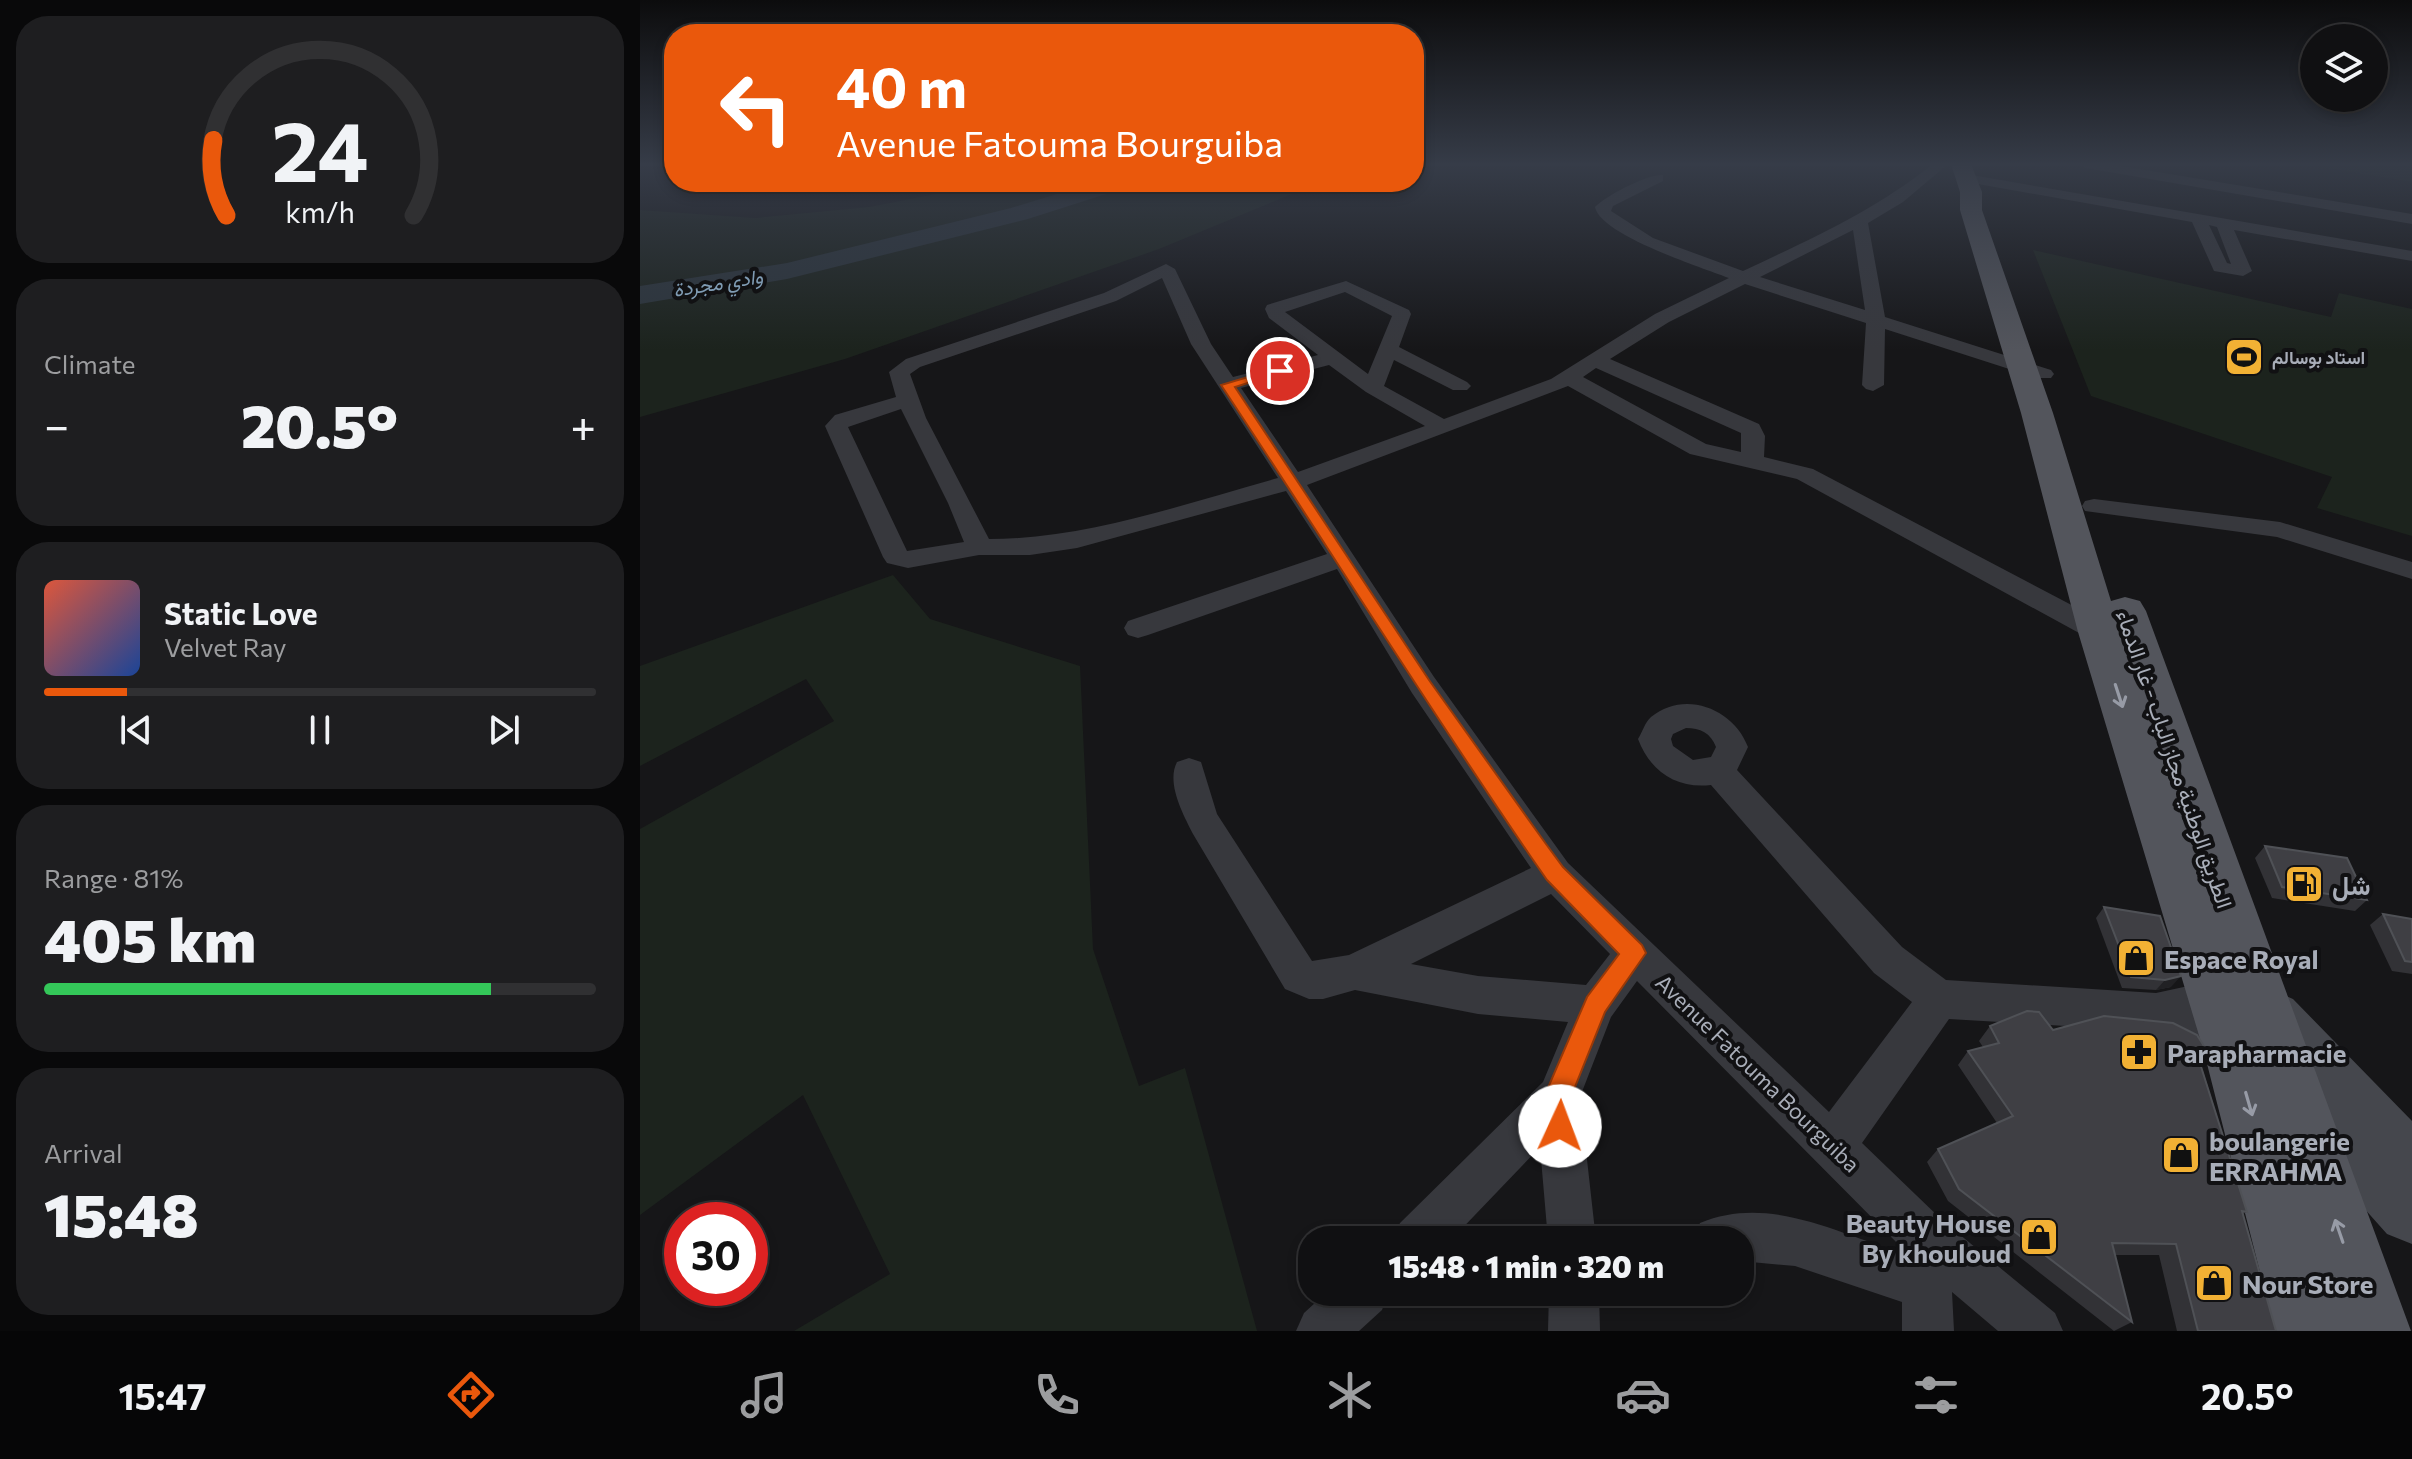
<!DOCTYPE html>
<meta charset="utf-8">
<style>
:root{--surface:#101012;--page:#1e1e20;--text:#f1f3f6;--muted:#9c9d9f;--line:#303032;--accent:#ea580c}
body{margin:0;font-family:Commissioner,Vazirmatn,sans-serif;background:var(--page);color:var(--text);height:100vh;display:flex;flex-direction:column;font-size:30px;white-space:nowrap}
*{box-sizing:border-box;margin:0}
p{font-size:26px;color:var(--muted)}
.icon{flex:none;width:44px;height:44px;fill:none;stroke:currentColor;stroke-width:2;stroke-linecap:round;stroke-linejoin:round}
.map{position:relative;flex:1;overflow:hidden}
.sheet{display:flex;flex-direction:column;gap:16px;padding:16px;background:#09090a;width:640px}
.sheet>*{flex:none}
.banner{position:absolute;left:24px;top:24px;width:760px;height:168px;border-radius:32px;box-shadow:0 4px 12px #0003,0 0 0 2px var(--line);background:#ea580c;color:#fff;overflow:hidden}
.tools{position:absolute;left:1660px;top:24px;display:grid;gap:16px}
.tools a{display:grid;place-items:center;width:88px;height:88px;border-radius:50%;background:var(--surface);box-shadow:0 4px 12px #0003,0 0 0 2px var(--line);font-size:40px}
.speed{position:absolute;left:24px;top:1202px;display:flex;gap:16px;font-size:40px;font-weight:700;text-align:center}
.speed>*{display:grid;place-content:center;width:104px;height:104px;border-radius:50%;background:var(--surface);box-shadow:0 4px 12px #0003,0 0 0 2px var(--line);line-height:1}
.speed .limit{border:12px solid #d22;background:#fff;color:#111}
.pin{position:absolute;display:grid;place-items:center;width:68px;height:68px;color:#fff;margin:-34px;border:4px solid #fff;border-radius:50%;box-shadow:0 2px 8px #0007}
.me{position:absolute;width:88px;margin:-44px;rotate:2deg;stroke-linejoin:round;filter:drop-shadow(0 0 6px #0008)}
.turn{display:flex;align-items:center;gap:28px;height:168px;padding:0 40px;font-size:36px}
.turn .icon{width:104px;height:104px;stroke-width:2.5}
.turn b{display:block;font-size:56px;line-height:68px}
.big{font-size:60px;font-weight:800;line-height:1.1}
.sheet .card{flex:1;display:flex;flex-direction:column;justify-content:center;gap:12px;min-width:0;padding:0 28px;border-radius:32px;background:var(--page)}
.sheet .dial{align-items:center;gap:0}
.dial svg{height:208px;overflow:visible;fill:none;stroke:var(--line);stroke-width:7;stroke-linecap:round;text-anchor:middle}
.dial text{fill:var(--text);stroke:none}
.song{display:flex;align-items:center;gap:24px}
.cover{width:96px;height:96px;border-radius:12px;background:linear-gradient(135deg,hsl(10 70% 55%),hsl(220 70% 35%))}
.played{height:8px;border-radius:4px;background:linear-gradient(90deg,var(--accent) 15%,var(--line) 15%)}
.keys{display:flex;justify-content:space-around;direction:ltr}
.heat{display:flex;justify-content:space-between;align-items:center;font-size:44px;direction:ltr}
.charge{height:12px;border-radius:6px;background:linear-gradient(90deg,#34c759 81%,var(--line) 0)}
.trip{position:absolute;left:658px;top:1226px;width:456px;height:80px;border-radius:32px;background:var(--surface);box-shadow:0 4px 12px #0003,0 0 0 2px var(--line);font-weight:800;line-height:80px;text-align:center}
.tab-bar{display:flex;height:128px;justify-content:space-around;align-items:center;background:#060607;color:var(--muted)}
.tab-bar .icon{width:56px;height:56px}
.tab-bar .current{color:var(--accent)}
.tab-bar b{font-size:36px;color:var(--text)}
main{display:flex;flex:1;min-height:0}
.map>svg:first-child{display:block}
.green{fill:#1c231d}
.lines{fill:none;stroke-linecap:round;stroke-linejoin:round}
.river{fill:#2c353c;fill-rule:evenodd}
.street{fill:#37383d;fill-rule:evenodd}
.secondary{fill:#45474d;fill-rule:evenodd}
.primary{fill:#53555c;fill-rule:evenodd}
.wall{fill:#323236}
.shaded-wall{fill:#212124}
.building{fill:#3f3f44;stroke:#4f5156;stroke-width:2}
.oneway{stroke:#979ba6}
.route{fill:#ea580c;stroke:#983908;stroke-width:2}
.labels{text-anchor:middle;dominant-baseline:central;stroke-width:8;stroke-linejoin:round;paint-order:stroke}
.far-poi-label{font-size:18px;font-weight:bold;fill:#a8adb8;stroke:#111113;text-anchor:start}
.far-water-label{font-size:20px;font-style:italic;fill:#7f9bb3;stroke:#111113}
.street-label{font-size:22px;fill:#a8adb8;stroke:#111113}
.near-poi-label{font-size:26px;font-weight:bold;fill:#a8adb8;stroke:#111113;text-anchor:start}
</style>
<main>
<section class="sheet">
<div class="card dial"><svg viewBox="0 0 100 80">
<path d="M14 69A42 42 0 1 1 86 69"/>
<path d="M14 69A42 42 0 0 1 9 40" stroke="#ea580c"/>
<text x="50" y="56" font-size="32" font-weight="700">24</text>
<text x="50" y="72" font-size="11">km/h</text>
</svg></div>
<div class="card"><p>Climate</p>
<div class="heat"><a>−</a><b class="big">20.5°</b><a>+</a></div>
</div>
<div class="card">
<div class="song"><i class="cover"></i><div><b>Static Love</b><p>Velvet Ray</p></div></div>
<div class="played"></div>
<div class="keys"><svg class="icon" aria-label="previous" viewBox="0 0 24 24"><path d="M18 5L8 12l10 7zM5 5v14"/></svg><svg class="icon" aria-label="pause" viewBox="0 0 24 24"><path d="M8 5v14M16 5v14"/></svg><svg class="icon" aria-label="next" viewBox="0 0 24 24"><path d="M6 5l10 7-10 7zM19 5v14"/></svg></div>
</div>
<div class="card"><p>Range · 81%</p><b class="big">405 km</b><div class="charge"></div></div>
<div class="card"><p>Arrival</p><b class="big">15:48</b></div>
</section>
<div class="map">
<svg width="1772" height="1331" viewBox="0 0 1772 1331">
<rect width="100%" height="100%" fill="#161618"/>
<g class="green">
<polygon points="1663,164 1772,164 1772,182"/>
<polygon points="358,182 681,182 519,249 205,359 0,417 0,210 115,218 229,207"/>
<polygon points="1393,250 1691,317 1699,293 1772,309 1772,536 1677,508 1692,477 1451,396"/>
<polygon points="253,575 290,619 440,666 453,949 499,1086 545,1068 617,1331 154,1331 250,1274 163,1095 0,1215 0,829 194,721 166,679 0,766 0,666"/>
</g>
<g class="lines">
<polygon class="river" points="456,182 492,182 488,187 388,219 147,279 0,304 0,286 147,263 371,208"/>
<g class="street">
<path d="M1293,164H1308L1263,202L1228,223L1245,317L1411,370L1414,374L1411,378H1397L1245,329L1244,385L1233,391L1226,389L1222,385L1226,323L1105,284L1029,322L970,359L1119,424L1125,436L1124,457L1173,469L1481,631L1486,638L1481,645L1471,648L1461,645L1157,479L1050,454L928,386L667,485L794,677L928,863L1189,1112L1272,1002L1234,973L1071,785C1036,789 1010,771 998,739C1002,733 1005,722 1011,717C1045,689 1094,709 1108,747L1097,770L1262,947L1306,980L1516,993L1576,980L1590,985L1596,999L1590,1013L1572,1019L1608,1036L1614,1051L1608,1066L1593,1072L1512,1031L1309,1019L1222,1143L1302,1220L1415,1313L1423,1331H1358L1312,1292L1314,1331H1262V1302L1155,1266L1100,1261V1240H1053L1060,1223C1131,1193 1200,1236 1268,1254L997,981L971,1017L940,1097L956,1240H908L900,1147L811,1240H753L760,1223L903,1082L928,1022L838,1014L715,990L683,999H669L645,989L553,834C543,814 526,783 537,762L549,758L561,762L577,814L672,961L709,955L891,868L772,693L697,569L508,635L498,638L488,635L484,628L488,621L687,554L646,491L437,548L390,555H339L268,568L247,563L243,557L185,426L195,415L256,397L249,372L266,359L464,293L526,264L535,269L571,344L593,377L678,355L629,318L625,309L627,305L706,281L769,310L771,314L759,347L827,382L831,386L827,390H813L754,360L744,386L804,419L911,379L1015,314L1089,278C1063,268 960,235 955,207C965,196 1009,173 1023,175V181L973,206L971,211L1013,238L1103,271C1173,238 1232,212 1293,164ZM1213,230L1225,310L1120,277ZM522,278L551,344L638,478C543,504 448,539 349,539L286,418L270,374L280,367L476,301ZM705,292L752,316L728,374L645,312ZM689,365L726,392L785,426L658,472L601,388ZM956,368L1101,433V452L1066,444L943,377ZM261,409L308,503L324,542L267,551L208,427ZM1046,728C1060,728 1071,733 1076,747L1071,757L1053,760L1033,746L1031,739L1033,734ZM911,894L970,954L946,985L838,976L771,964Z"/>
<polygon points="1439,164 1469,164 1772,214 1772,224 1446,168"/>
<path d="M1326,174L1772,251V261L1594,230L1612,271L1603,276L1574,271L1552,222L1321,181V175ZM1569,225L1577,227L1591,264L1587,263Z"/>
<polygon points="1454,499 1640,522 1772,562 1772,579 1637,537 1445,511 1442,506 1445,501"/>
<polygon points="687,1292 749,1292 742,1310 719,1331 656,1331 664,1313"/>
<polygon points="909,1292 959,1292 960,1331 908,1331"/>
</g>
<polygon class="secondary" points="1632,990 1653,999 1772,1121 1772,1244 1747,1234 1698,1179 1689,1155 1696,1136 1611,1039 1602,1019 1611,999"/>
<polygon class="primary" points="1311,164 1331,164 1342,192 1342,210 1413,413 1471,601 1485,597 1500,601 1506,611 1771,1331 1635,1331 1564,1052 1438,632 1381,413 1320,210 1320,192"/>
</g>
<g class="wall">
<polygon points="1625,846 1727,900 1715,911 1632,898 1615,858"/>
<polygon points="1464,907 1531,987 1516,990 1482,988 1456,918"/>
<polygon points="1743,914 1772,919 1772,974 1752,971 1730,925"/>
<polygon points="1350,1026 1413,1030 1559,1058 1607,1212 1603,1214 1636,1331 1537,1331 1519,1255 1475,1255 1492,1322 1474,1331 1308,1201 1287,1162 1298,1149 1357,1123 1318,1065 1328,1051 1343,1047 1339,1041"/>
</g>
<polygon class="shaded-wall" points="1541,976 1531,987 1516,990 1525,980"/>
<g class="building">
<polygon points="1625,846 1707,858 1727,900 1642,887"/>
<polygon points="1464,907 1520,916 1541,976 1525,980 1491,977"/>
<polygon points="1743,914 1772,919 1772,962 1765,961"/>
<polygon points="1387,1011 1399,1012 1413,1030 1464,1016 1533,1023 1557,1035 1567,1051 1557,1054 1607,1212 1602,1211 1636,1331 1558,1331 1536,1244 1472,1243 1492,1322 1319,1189 1298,1149 1373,1116 1328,1051 1359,1043 1350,1026"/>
</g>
<defs><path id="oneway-shaft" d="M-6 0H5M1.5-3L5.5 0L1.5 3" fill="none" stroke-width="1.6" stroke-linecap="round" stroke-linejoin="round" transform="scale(2)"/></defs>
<g class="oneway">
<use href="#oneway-shaft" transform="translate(1479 696) rotate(72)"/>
<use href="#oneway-shaft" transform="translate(1609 1104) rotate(74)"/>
<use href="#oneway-shaft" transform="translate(1699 1231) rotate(-109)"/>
</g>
<linearGradient id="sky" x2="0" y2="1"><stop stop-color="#0c0c0d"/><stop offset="0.47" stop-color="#363c48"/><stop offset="1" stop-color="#363c48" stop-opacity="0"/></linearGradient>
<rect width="1772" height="350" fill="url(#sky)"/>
<path class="route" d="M635,369L646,371L595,387L789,680L906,844L923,867L1002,945L1006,953L965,1012L931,1097L934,1126L930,1136L920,1140L911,1136L904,1097L947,997L979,954L907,880L891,857C784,701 685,542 581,385Z"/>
<defs>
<g id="stadium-square" transform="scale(2)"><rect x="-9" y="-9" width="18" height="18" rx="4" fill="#f2b134" stroke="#111113"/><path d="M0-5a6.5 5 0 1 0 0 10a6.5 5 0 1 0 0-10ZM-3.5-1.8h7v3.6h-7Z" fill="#111"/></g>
<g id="fuel-square" transform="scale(2)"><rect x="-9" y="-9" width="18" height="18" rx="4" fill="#f2b134" stroke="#111113"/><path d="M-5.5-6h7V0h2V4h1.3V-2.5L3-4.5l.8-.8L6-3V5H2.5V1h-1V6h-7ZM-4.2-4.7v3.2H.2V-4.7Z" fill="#111"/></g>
<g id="shop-square" transform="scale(2)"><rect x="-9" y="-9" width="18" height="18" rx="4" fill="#f2b134" stroke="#111113"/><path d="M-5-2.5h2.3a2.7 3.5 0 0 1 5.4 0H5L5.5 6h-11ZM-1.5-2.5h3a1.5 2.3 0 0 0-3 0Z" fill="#111"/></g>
<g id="pharmacy-square" transform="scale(2)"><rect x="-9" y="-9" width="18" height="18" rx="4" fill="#f2b134" stroke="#111113"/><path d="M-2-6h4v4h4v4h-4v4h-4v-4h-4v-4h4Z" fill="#111"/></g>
</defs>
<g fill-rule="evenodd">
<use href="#stadium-square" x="1604" y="357"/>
<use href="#fuel-square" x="1664" y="884"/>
<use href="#shop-square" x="1496" y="958"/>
<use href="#pharmacy-square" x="1499" y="1052"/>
<use href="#shop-square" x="1541" y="1155"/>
<use href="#shop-square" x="1399" y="1237"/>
<use href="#shop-square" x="1574" y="1283"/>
</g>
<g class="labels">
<g class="far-poi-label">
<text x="1632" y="357">استاد بوسالم</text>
</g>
<g class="far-water-label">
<text transform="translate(78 282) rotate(-9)">وادي مجردة</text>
</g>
<g class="street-label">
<text transform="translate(1535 759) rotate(71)">الطريق الوطنية مجاز الباب - غار الدماء</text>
<text transform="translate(1118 1073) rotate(44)">Avenue Fatouma Bourguiba</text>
</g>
<g class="near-poi-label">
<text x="1692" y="884">شل</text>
<text x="1524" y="958">Espace Royal</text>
<text x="1527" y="1052">Parapharmacie</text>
<text x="1569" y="1140">boulangerie<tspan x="1569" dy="30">ERRAHMA</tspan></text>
<text x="1371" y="1222" text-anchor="end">Beauty House<tspan x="1371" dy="30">By khouloud</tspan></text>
<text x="1602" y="1283">Nour Store</text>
</g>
</g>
</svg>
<div class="tools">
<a><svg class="icon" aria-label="layers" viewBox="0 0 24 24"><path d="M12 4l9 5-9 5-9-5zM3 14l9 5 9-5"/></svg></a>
</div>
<div class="speed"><div class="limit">30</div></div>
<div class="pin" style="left:640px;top:371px;background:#d93025"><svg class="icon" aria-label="arrive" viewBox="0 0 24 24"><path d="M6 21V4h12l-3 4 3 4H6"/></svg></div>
<svg class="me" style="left:920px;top:1126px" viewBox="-20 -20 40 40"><circle r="19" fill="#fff"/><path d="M0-13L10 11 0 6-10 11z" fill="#ea580c"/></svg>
<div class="trip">15:48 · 1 min · 320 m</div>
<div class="banner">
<div class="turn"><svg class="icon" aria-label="left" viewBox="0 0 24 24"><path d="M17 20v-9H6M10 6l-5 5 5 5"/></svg><div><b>40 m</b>Avenue Fatouma Bourguiba</div></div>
</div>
</div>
</main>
<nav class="tab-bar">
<b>15:47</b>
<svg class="icon current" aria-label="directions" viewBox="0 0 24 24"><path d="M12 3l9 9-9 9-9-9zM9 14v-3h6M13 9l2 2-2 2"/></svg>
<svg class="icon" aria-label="music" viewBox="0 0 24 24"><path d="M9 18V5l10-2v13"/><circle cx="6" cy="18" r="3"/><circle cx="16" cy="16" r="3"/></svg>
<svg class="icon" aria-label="phone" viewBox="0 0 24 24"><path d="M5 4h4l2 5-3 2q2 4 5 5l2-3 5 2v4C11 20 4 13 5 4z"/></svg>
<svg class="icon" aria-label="climate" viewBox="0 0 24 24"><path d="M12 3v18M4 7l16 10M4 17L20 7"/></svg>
<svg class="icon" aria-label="car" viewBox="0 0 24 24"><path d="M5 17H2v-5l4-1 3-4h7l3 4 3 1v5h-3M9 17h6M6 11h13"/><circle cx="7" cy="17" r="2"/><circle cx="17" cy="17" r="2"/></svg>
<svg class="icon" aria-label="filters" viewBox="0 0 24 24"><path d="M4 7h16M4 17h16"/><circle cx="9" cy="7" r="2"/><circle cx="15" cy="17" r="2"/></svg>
<b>20.5°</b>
</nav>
